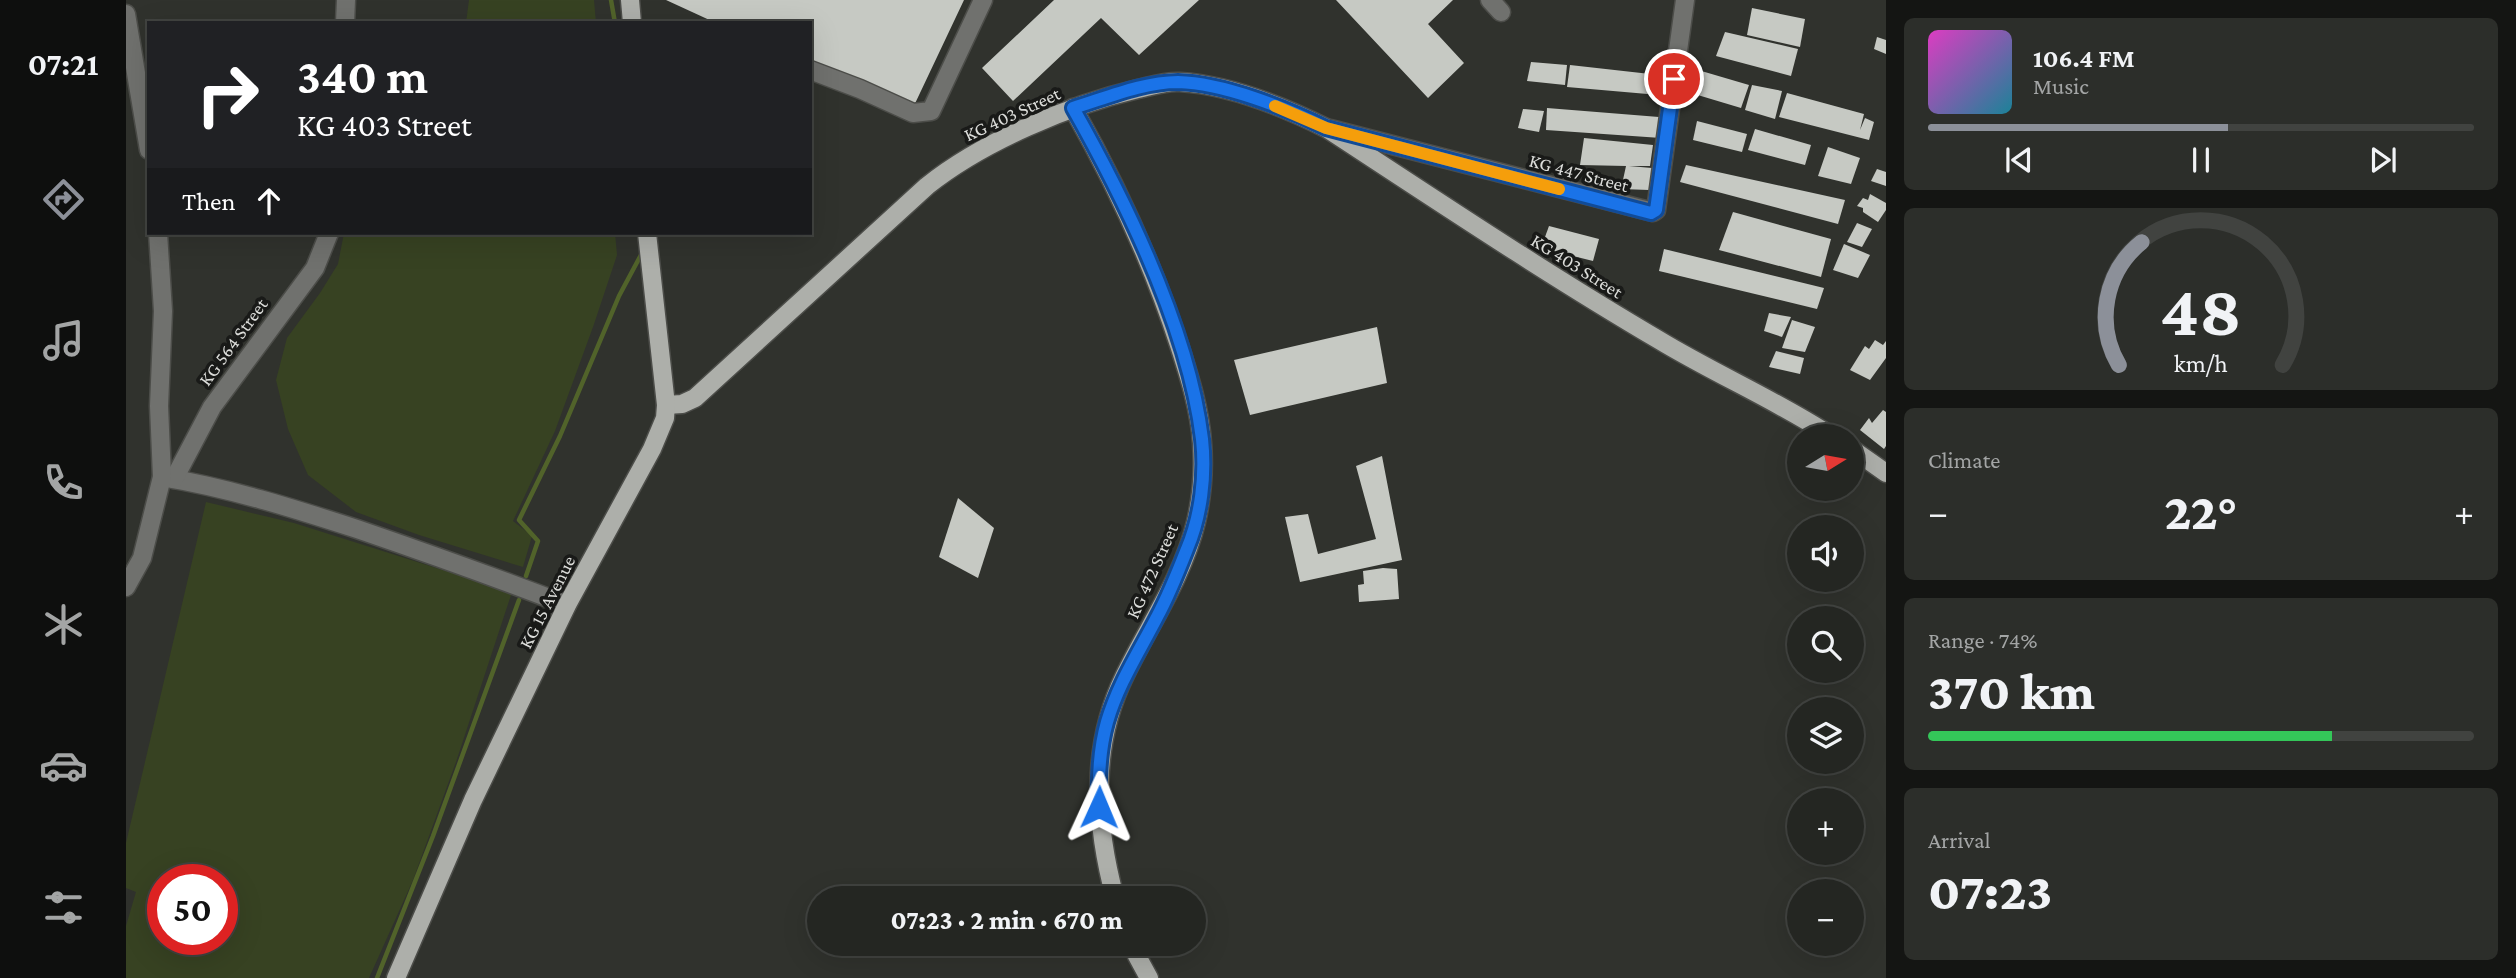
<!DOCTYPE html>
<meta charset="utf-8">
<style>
:root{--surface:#242622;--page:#2c2e2a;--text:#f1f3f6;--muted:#a3a5a5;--line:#414340;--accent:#8c9099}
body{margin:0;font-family:"Crimson Pro",serif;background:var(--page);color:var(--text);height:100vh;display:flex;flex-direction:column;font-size:26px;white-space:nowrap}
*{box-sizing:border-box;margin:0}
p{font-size:23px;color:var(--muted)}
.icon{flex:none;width:38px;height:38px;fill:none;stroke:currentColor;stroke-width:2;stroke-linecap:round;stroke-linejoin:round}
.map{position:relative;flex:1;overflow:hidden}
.drawer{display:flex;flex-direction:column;gap:18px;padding:18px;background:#141513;width:630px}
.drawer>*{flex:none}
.hud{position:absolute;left:21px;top:21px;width:665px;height:214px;border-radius:0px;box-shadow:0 7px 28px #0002,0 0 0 2px var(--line);background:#202124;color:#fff;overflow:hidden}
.needle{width:46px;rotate:79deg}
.fabs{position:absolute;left:1661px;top:424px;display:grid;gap:14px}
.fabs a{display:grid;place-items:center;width:77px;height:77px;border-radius:50%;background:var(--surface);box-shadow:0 7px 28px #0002,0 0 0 2px var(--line);font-size:35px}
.speed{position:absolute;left:21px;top:864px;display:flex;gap:14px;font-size:35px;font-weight:700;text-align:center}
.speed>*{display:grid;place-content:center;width:91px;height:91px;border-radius:50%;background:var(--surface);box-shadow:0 7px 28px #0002,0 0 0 2px var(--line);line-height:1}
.speed .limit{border:10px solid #d22;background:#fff;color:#111}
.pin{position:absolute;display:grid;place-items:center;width:60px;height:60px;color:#fff;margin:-30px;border:4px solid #fff;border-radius:50%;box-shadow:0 2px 7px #0007}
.me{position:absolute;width:77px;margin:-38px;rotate:1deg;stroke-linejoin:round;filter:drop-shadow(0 0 5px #0008)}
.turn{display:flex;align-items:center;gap:24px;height:147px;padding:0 35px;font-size:32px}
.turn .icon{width:91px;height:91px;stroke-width:2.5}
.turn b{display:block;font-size:49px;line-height:60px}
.then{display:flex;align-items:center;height:66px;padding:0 35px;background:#0003;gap:14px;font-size:26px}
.big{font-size:52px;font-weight:800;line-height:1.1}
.drawer .card{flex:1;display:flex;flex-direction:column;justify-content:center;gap:10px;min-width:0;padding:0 24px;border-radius:10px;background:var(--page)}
.drawer .dial{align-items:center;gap:0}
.dial svg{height:182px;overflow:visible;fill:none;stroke:var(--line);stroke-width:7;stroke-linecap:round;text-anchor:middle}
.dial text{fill:var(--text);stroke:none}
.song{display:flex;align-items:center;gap:21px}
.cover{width:84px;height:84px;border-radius:10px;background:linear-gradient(135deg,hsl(310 70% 55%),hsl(190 70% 35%))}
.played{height:7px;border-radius:4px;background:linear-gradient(90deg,var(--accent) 55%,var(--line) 55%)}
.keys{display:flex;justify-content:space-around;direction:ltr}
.heat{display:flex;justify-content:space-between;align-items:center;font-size:38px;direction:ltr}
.charge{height:10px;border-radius:5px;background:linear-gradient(90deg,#34c759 74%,var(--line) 0)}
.trip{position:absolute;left:681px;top:886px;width:399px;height:70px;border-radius:35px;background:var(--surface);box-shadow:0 7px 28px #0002,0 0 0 2px var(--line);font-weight:800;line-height:70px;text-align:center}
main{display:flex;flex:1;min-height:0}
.dock{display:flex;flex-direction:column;width:126px;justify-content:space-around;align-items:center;background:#0e0f0e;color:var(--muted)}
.dock .icon{width:49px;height:49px}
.dock .on{color:var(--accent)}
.dock b{font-size:32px;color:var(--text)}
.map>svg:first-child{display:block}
.green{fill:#374222;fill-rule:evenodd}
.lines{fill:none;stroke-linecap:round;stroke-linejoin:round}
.stream{stroke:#51632a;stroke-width:4.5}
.building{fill:#c6c9c3}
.minor-casing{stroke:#4c4d49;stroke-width:21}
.major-casing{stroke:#4c4d49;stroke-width:21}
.minor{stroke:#70716e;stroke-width:18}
.major{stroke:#adafaa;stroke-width:18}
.route-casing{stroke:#114b97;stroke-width:18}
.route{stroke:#1a73e8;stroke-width:12}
.slow{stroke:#f59e0b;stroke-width:12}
.labels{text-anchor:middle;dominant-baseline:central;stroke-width:7;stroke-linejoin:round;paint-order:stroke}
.street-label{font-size:19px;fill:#dcddda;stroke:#191a18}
</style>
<main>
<nav class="dock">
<b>07:21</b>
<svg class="icon on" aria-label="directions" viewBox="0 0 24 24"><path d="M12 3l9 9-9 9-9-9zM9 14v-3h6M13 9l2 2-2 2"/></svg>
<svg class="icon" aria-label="music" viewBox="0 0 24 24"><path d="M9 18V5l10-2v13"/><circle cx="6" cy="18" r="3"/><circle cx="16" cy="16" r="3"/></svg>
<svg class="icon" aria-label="phone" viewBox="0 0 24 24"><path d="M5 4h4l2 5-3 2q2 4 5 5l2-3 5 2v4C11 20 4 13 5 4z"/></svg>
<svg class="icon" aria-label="climate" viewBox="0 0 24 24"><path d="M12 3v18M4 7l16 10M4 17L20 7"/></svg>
<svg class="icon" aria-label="car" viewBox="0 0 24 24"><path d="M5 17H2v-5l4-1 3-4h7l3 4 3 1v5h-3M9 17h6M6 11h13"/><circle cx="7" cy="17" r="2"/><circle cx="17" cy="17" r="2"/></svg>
<svg class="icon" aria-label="filters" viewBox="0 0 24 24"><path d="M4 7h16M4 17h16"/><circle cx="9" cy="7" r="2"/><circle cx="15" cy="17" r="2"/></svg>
</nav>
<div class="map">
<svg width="1760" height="978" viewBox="0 0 1760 978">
<rect width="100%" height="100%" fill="#30322d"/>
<g class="green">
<polygon points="343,0 468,0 470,23 340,23"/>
<polygon points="218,233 489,233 491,255 467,327 429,431 387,521 406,536 397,567 293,535 230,512 182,475 162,429 150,380 161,338 194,293 212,264"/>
<path d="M80,502L168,523L386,592L330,762L287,880L243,978H0V926L10,892L0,888V843ZM37,880H96V940H37Z"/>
</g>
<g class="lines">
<g class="stream">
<polyline points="485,0 489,23"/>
<polyline points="400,576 412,541 393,520 434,436 493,296 516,253"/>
<polyline points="251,978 307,836 393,600"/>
</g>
</g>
<g class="building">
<polygon points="540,0 838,0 785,112 684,66 684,23 590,23"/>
<polygon points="928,0 1073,0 1013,55 975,18 887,101 856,68"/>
<polygon points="1210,0 1327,0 1302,24 1338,63 1302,98"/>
<polygon points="1626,8 1679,19 1674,47 1621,35"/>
<polygon points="1599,32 1672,49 1665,76 1590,56"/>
<polygon points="1751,37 1760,40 1760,54 1748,49"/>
<polygon points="1405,62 1441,65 1439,85 1401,81"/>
<polygon points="1444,65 1533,75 1533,95 1441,87"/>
<polygon points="1572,70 1623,85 1615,108 1565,93"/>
<polygon points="1626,85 1656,91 1649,119 1619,110"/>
<polygon points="1661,93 1738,114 1734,130 1739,118 1748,122 1743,140 1653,117"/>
<polygon points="1421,108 1533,117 1535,138 1420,130"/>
<polygon points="1397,109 1418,111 1413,132 1392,128"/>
<polygon points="1571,121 1621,134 1616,152 1567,140"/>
<polygon points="1629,129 1685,145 1679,165 1622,150"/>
<polygon points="1458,138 1527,145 1524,166 1503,166 1526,168 1523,190 1495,189 1500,166 1454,165"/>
<polygon points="1702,147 1734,158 1725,184 1692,176"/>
<polygon points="1560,165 1719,200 1712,224 1554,182"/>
<polygon points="1751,169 1760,172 1760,186 1745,181"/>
<polygon points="1744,194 1760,203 1760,210 1752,222 1737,212 1737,208 1731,206 1737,198 1742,200"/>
<polygon points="1607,212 1705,239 1695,277 1593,250"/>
<polygon points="1731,223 1746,229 1736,247 1721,242"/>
<polygon points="1423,226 1473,239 1467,261 1415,248"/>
<polygon points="1718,244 1744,255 1732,278 1707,270"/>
<polygon points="1538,249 1698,288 1691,309 1533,271"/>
<polygon points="1643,313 1665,317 1656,337 1638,331"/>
<polygon points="1666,320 1689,327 1679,352 1656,348"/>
<polygon points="1251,327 1261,383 1124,415 1108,360"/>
<polygon points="1749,340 1757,345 1760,341 1760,358 1744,380 1724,370 1739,346 1743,349"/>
<polygon points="1650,351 1678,358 1674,374 1643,367"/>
<polygon points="1757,410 1760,412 1760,446 1758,449 1734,430 1743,418 1746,423"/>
<polygon points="1256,456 1276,560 1174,582 1159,517 1182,514 1192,554 1250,539 1230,466"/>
<polygon points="832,498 868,528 852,578 813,557"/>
<polygon points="1257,568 1271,569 1273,599 1233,602 1232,585 1238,584 1237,571"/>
</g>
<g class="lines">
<g class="minor-casing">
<g id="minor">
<polyline points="1364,0 1375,12"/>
<polyline points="0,14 23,150"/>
<polyline points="219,23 220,0"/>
<polyline points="684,70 734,89 787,113 805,111 857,0"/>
<polyline points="1204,129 1527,212 1530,210 1559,0"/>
<path d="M36,477C103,488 166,508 231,529C301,553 371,578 441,605"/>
<polyline points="48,479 86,407 189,268 203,233"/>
<polyline points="0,587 16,558 36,477 33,406 37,311 32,233"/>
</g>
</g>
<g class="major-casing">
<g id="major">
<polyline points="504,0 506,23"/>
<path d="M947,108C990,184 1026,262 1053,345C1063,376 1074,410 1076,443C1078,469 1076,496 1070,522C1057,577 1023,625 999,675C964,746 969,823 989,898"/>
<path d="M540,405L556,404L569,398L801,186C856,142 943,105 1012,89C1025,86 1040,81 1054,82C1104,85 1156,106 1200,128C1310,200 1419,273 1533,340C1589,374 1650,400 1705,436"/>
<polyline points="1726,449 1760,473"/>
<polyline points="1007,943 1011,956 1023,978"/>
<polyline points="270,978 347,800 441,605 526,449 539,418 540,405 521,233"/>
</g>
</g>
<use href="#minor" class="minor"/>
<use href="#major" class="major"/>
</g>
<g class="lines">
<g class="route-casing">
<path id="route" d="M973,807C972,779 973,750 981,722C992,684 1013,652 1031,617C1043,595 1052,572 1061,549C1075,516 1080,475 1076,439C1063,331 1000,202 947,108C980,98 1017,82 1052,82C1097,83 1160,108 1200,128L1525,213L1530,210L1548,79"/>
</g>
<use href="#route" class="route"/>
<polyline class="slow" points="1149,106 1200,128 1433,189"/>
</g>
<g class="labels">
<g class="street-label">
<text transform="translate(886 114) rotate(-25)">KG 403 Street</text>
<text transform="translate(1453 173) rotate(15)">KG 447 Street</text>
<text transform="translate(1451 266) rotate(32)">KG 403 Street</text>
<text transform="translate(107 342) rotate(-54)">KG 564 Street</text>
<text transform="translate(1026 571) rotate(-66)">KG 472 Street</text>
<text transform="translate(421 602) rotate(-63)">KG 15 Avenue</text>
</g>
</g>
</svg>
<div class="fabs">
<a><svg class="needle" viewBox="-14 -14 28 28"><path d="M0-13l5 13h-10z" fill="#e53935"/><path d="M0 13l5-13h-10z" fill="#a3a5a5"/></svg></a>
<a><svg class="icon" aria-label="sound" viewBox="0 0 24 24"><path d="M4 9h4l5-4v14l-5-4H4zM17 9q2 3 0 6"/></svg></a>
<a><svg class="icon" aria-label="search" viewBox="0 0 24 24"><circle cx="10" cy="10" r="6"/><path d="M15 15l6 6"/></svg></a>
<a><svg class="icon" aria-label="layers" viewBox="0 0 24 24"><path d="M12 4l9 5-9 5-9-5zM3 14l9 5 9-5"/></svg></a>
<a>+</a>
<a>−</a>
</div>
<div class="speed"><div class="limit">50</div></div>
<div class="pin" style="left:1548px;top:79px;background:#d93025"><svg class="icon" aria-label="arrive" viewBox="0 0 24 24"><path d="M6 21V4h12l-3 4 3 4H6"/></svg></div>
<svg class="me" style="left:973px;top:807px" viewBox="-20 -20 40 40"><path d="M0-17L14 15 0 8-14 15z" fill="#1a73e8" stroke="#fff" stroke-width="4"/></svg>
<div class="trip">07:23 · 2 min · 670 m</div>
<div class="hud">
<div class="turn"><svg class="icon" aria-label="right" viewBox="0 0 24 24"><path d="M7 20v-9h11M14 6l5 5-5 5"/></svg><div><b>340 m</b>KG 403 Street</div></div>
<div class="then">Then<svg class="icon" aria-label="ahead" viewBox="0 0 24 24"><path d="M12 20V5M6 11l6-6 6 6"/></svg></div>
</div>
</div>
<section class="drawer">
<div class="card">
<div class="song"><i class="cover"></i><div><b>106.4 FM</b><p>Music</p></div></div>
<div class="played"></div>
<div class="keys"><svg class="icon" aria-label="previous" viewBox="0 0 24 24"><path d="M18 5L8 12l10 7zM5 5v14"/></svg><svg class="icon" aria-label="pause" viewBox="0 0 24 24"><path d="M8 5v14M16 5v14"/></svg><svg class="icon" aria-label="next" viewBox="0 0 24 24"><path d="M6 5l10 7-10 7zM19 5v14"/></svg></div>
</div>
<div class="card dial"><svg viewBox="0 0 100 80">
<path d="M14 69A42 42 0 1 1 86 69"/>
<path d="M14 69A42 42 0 0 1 24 15" stroke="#8c9099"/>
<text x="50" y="56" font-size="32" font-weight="700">48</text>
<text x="50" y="72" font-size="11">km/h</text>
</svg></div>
<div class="card"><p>Climate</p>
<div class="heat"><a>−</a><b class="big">22°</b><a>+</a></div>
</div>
<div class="card"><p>Range · 74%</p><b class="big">370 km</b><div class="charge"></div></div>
<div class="card"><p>Arrival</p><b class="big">07:23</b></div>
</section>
</main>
